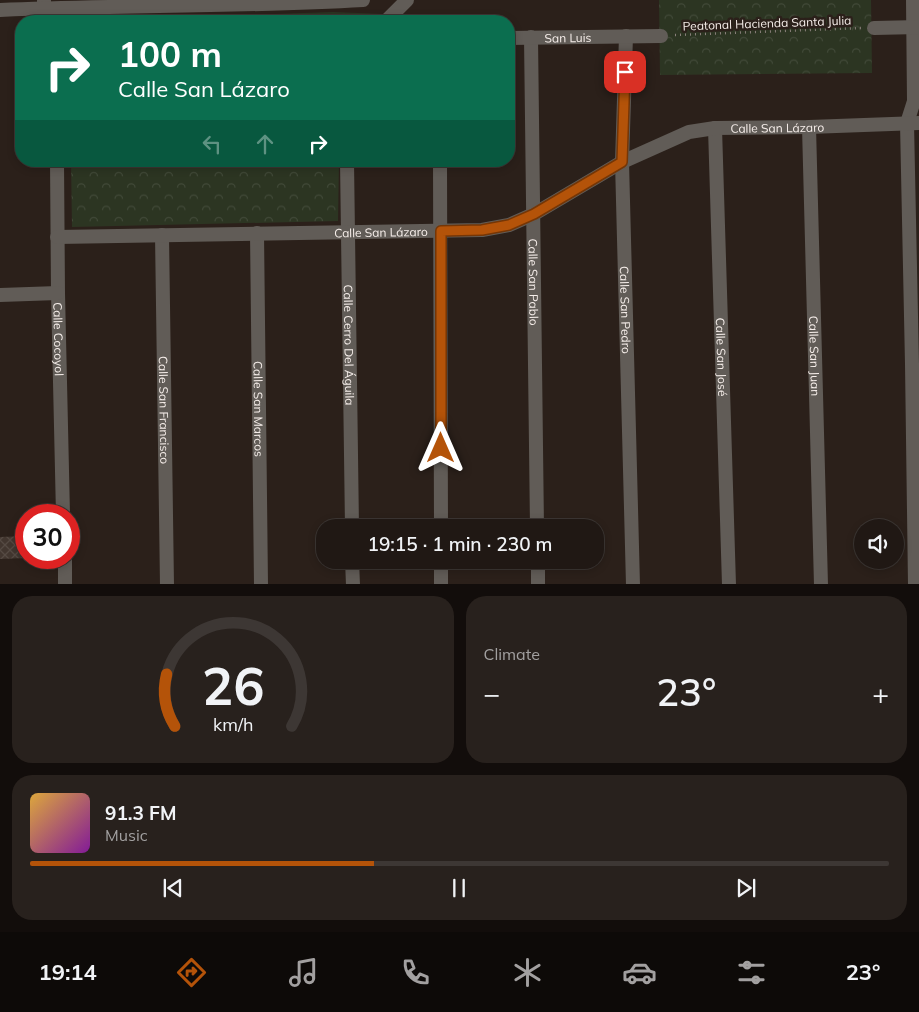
<!DOCTYPE html>
<meta charset="utf-8">
<style>
:root{--surface:#201814;--page:#28211d;--text:#f1f3f6;--muted:#a2a0a0;--line:#3d3734;--accent:#b45309}
body{margin:0;font-family:Mulish,sans-serif;background:var(--page);color:var(--text);height:100vh;display:flex;flex-direction:column;font-size:19px;white-space:nowrap}
*{box-sizing:border-box;margin:0}
p{font-size:16px;color:var(--muted)}
.icon{flex:none;width:28px;height:28px;fill:none;stroke:currentColor;stroke-width:2;stroke-linecap:round;stroke-linejoin:round}
.map{position:relative;height:584px;overflow:hidden}
.panel{display:flex;flex-direction:column;gap:12px;padding:12px;background:#120d0b;flex:1}
.panel>*{flex:none}
.banner{position:absolute;left:15px;top:15px;width:500px;height:152px;border-radius:20px;box-shadow:0 2px 8px #0003,0 0 0 1px var(--line);background:#0b6e4f;color:#fff;overflow:hidden}
.fabs{position:absolute;left:854px;top:519px;display:grid;gap:10px}
.fabs a{display:grid;place-items:center;width:50px;height:50px;border-radius:50%;background:var(--surface);box-shadow:0 2px 8px #0003,0 0 0 1px var(--line);font-size:25px}
.speed{position:absolute;left:15px;top:504px;display:flex;gap:10px;font-size:25px;font-weight:700;text-align:center}
.speed>*{display:grid;place-content:center;width:65px;height:65px;border-radius:50%;background:var(--surface);box-shadow:0 2px 8px #0003,0 0 0 1px var(--line);line-height:1}
.speed .limit{border:8px solid #d22;background:#fff;color:#111}
.pin{position:absolute;display:grid;place-items:center;width:42px;height:42px;color:#fff;margin:-21px;border-radius:10px;box-shadow:0 2px 8px #0006}
.me{position:absolute;width:55px;margin:-28px;rotate:0deg;stroke-linejoin:round;filter:drop-shadow(0 0 4px #0008)}
.turn{display:flex;align-items:center;gap:18px;height:105px;padding:0 20px;font-size:22px}
.turn .icon{width:65px;height:65px;stroke-width:2.5}
.turn b{display:block;font-size:35px;line-height:42px}
.lanes{display:flex;align-items:center;height:48px;padding:0 20px;background:#0003;justify-content:center;gap:25px;direction:ltr}
.lanes .off{opacity:.35}
.big{font-size:38px;font-weight:600;line-height:1.1}
.panel .tile{flex:1;display:flex;flex-direction:column;justify-content:center;gap:8px;min-width:0;padding:0 18px;border-radius:20px;background:var(--page)}
.panel .dial{align-items:center;gap:0}
.dial svg{height:130px;overflow:visible;fill:none;stroke:var(--line);stroke-width:7;stroke-linecap:round;text-anchor:middle}
.dial text{fill:var(--text);stroke:none}
.song{display:flex;align-items:center;gap:15px}
.cover{width:60px;height:60px;border-radius:8px;background:linear-gradient(135deg,hsl(40 70% 55%),hsl(290 70% 35%))}
.played{height:5px;border-radius:2px;background:linear-gradient(90deg,var(--accent) 40%,var(--line) 40%)}
.keys{display:flex;justify-content:space-around;direction:ltr}
.heat{display:flex;justify-content:space-between;align-items:center;font-size:28px;direction:ltr}
.panel .tiles{flex:1;display:grid;gap:12px;grid-template-columns:1fr 1fr}
.tile:last-child{grid-column:span 2}
.trip{position:absolute;left:316px;top:519px;width:288px;height:50px;border-radius:20px;background:var(--surface);box-shadow:0 2px 8px #0003,0 0 0 1px var(--line);font-weight:600;line-height:50px;text-align:center}
.dock{display:flex;height:80px;justify-content:space-around;align-items:center;background:#0d0a08;color:var(--muted)}
.dock .icon{width:35px;height:35px}
.dock .current{color:var(--accent)}
.dock b{font-size:22px;color:var(--text)}
.map>svg:first-child{display:block}
.park{fill:url(#park-crowns)}
.building{fill:url(#building-cross-hatch)}
.lines{fill:none;stroke-linecap:round;stroke-linejoin:round}
.path{stroke:#8a807b;stroke-width:2.5;stroke-dasharray:1 4;stroke-linecap:butt}
.street{stroke:#615c57;stroke-width:14}
.route-casing{stroke:#753606;stroke-width:12}
.route{stroke:#b45309;stroke-width:9}
.labels{text-anchor:middle;dominant-baseline:central;stroke-width:5;stroke-linejoin:round;paint-order:stroke}
.street-label{font-size:12px;fill:#f6eeea;stroke:#2b201a}
</style>
<div class="map">
<svg width="919" height="585" viewBox="0 0 919 585">
<defs>
<pattern id="park-crowns" width="20" height="18" patternUnits="userSpaceOnUse" patternTransform="scale(1.25)"><rect width="20" height="18" fill="#2c3522"/><path d="M2 6a3 3 0 1 1 6 0M12 15a3 3 0 1 1 6 0" fill="none" stroke="#414938"/></pattern>
<pattern id="building-cross-hatch" width="8" height="8" patternUnits="userSpaceOnUse" patternTransform="scale(1.25)"><rect width="8" height="8" fill="#42362f"/><path d="M0 0l8 8M0 8l8-8" fill="none" stroke="#554a43"/></pattern>
</defs>
<rect width="100%" height="100%" fill="#2b201a"/>
<g class="park">
<polygon points="659,0 871,0 872,73 660,75"/>
<polygon points="333,12 382,14 377,21 73,21"/>
<polygon points="71,161 339,161 338,221 72,227"/>
</g>
<polygon class="building" points="26,536 26,558 0,559 0,537"/>
<g class="lines">
<polyline class="path" points="675,35 862,28"/>
<g class="street">
<polyline points="913,0 914,101 907,123 912,364 915,585"/>
<polyline points="44,1 44,8 51,21"/>
<path d="M0,10C121,5 242,7 363,0"/>
<polyline points="386,21 407,0"/>
<polyline points="874,28 919,27"/>
<path id="s1" d="M626,36L622,162L633,585"/>
<path id="s2" d="M531,37L537,528"/>
<path id="s3" d="M509,38L661,36"/>
<path id="s4" d="M809,127L821,585"/>
<path id="s5" d="M715,128L729,585"/>
<path id="s6" d="M57,161L58,293L63,515"/>
<path id="s7" d="M347,161L352,528"/>
<polyline points="440,161 441,528"/>
<path id="s8" d="M257,233L261,585"/>
<path id="s9" d="M162,235L167,585"/>
<path id="s10" d="M57,237L482,230L509,225L534,214L622,162L689,132L715,128L809,127L919,123"/>
<polyline points="0,295 58,293"/>
<polyline points="65,558 65,585"/>
<polyline points="352,560 353,585"/>
<polyline points="441,560 441,585"/>
<polyline points="538,560 538,585"/>
</g>
</g>
<g class="lines">
<g class="route-casing">
<polyline id="route" points="441,448 441,231 482,230 509,225 534,214 622,162 625,72"/>
</g>
<use href="#route" class="route"/>
</g>
<g class="labels">
<g class="street-label">
<text transform="translate(767 23) rotate(-2)">Peatonal Hacienda Santa Julia</text>
<text stroke="none"><textPath href="#s3" startOffset="59">San Luis</textPath></text>
<text stroke="none"><textPath href="#s10" startOffset="744">Calle San Lázaro</textPath></text>
<text stroke="none"><textPath href="#s10" startOffset="324">Calle San Lázaro</textPath></text>
<text stroke="none"><textPath href="#s2" startOffset="245">Calle San Pablo</textPath></text>
<text stroke="none"><textPath href="#s1" startOffset="274">Calle San Pedro</textPath></text>
<text stroke="none"><textPath href="#s6" startOffset="178">Calle Cocoyol</textPath></text>
<text stroke="none"><textPath href="#s7" startOffset="184">Calle Cerro Del Águila</textPath></text>
<text stroke="none"><textPath href="#s5" startOffset="229">Calle San José</textPath></text>
<text stroke="none"><textPath href="#s4" startOffset="229">Calle San Juan</textPath></text>
<text stroke="none"><textPath href="#s8" startOffset="176">Calle San Marcos</textPath></text>
<text stroke="none"><textPath href="#s9" startOffset="175">Calle San Francisco</textPath></text>
</g>
</g>
</svg>
<div class="fabs">
<a><svg class="icon" aria-label="sound" viewBox="0 0 24 24"><path d="M4 9h4l5-4v14l-5-4H4zM17 9q2 3 0 6"/></svg></a>
</div>
<div class="speed"><div class="limit">30</div></div>
<div class="pin" style="left:625px;top:72px;background:#d93025"><svg class="icon" aria-label="arrive" viewBox="0 0 24 24"><path d="M6 21V4h12l-3 4 3 4H6"/></svg></div>
<svg class="me" style="left:441px;top:448px" viewBox="-20 -20 40 40"><path d="M0-17L14 15 0 8-14 15z" fill="#b45309" stroke="#fff" stroke-width="4"/></svg>
<div class="trip">19:15 · 1 min · 230 m</div>
<div class="banner">
<div class="turn"><svg class="icon" aria-label="right" viewBox="0 0 24 24"><path d="M7 20v-9h11M14 6l5 5-5 5"/></svg><div><b>100 m</b>Calle San Lázaro</div></div>
<div class="lanes"><svg class="icon off" aria-label="left" viewBox="0 0 24 24"><path d="M17 20v-9H6M10 6l-5 5 5 5"/></svg><svg class="icon off" aria-label="ahead" viewBox="0 0 24 24"><path d="M12 20V5M6 11l6-6 6 6"/></svg><svg class="icon" aria-label="right" viewBox="0 0 24 24"><path d="M7 20v-9h11M14 6l5 5-5 5"/></svg></div>
</div>
</div>
<section class="panel">
<div class="tiles">
<div class="tile dial"><svg viewBox="0 0 100 80">
<path d="M14 69A42 42 0 1 1 86 69"/>
<path d="M14 69A42 42 0 0 1 9 37" stroke="#b45309"/>
<text x="50" y="56" font-size="32" font-weight="700">26</text>
<text x="50" y="72" font-size="11">km/h</text>
</svg></div>
<div class="tile"><p>Climate</p>
<div class="heat"><a>−</a><b class="big">23°</b><a>+</a></div>
</div>
<div class="tile">
<div class="song"><i class="cover"></i><div><b>91.3 FM</b><p>Music</p></div></div>
<div class="played"></div>
<div class="keys"><svg class="icon" aria-label="previous" viewBox="0 0 24 24"><path d="M18 5L8 12l10 7zM5 5v14"/></svg><svg class="icon" aria-label="pause" viewBox="0 0 24 24"><path d="M8 5v14M16 5v14"/></svg><svg class="icon" aria-label="next" viewBox="0 0 24 24"><path d="M6 5l10 7-10 7zM19 5v14"/></svg></div>
</div>
</div>
</section>
<nav class="dock">
<b>19:14</b>
<svg class="icon current" aria-label="directions" viewBox="0 0 24 24"><path d="M12 3l9 9-9 9-9-9zM9 14v-3h6M13 9l2 2-2 2"/></svg>
<svg class="icon" aria-label="music" viewBox="0 0 24 24"><path d="M9 18V5l10-2v13"/><circle cx="6" cy="18" r="3"/><circle cx="16" cy="16" r="3"/></svg>
<svg class="icon" aria-label="phone" viewBox="0 0 24 24"><path d="M5 4h4l2 5-3 2q2 4 5 5l2-3 5 2v4C11 20 4 13 5 4z"/></svg>
<svg class="icon" aria-label="climate" viewBox="0 0 24 24"><path d="M12 3v18M4 7l16 10M4 17L20 7"/></svg>
<svg class="icon" aria-label="car" viewBox="0 0 24 24"><path d="M5 17H2v-5l4-1 3-4h7l3 4 3 1v5h-3M9 17h6M6 11h13"/><circle cx="7" cy="17" r="2"/><circle cx="17" cy="17" r="2"/></svg>
<svg class="icon" aria-label="filters" viewBox="0 0 24 24"><path d="M4 7h16M4 17h16"/><circle cx="9" cy="7" r="2"/><circle cx="15" cy="17" r="2"/></svg>
<b>23°</b>
</nav>
